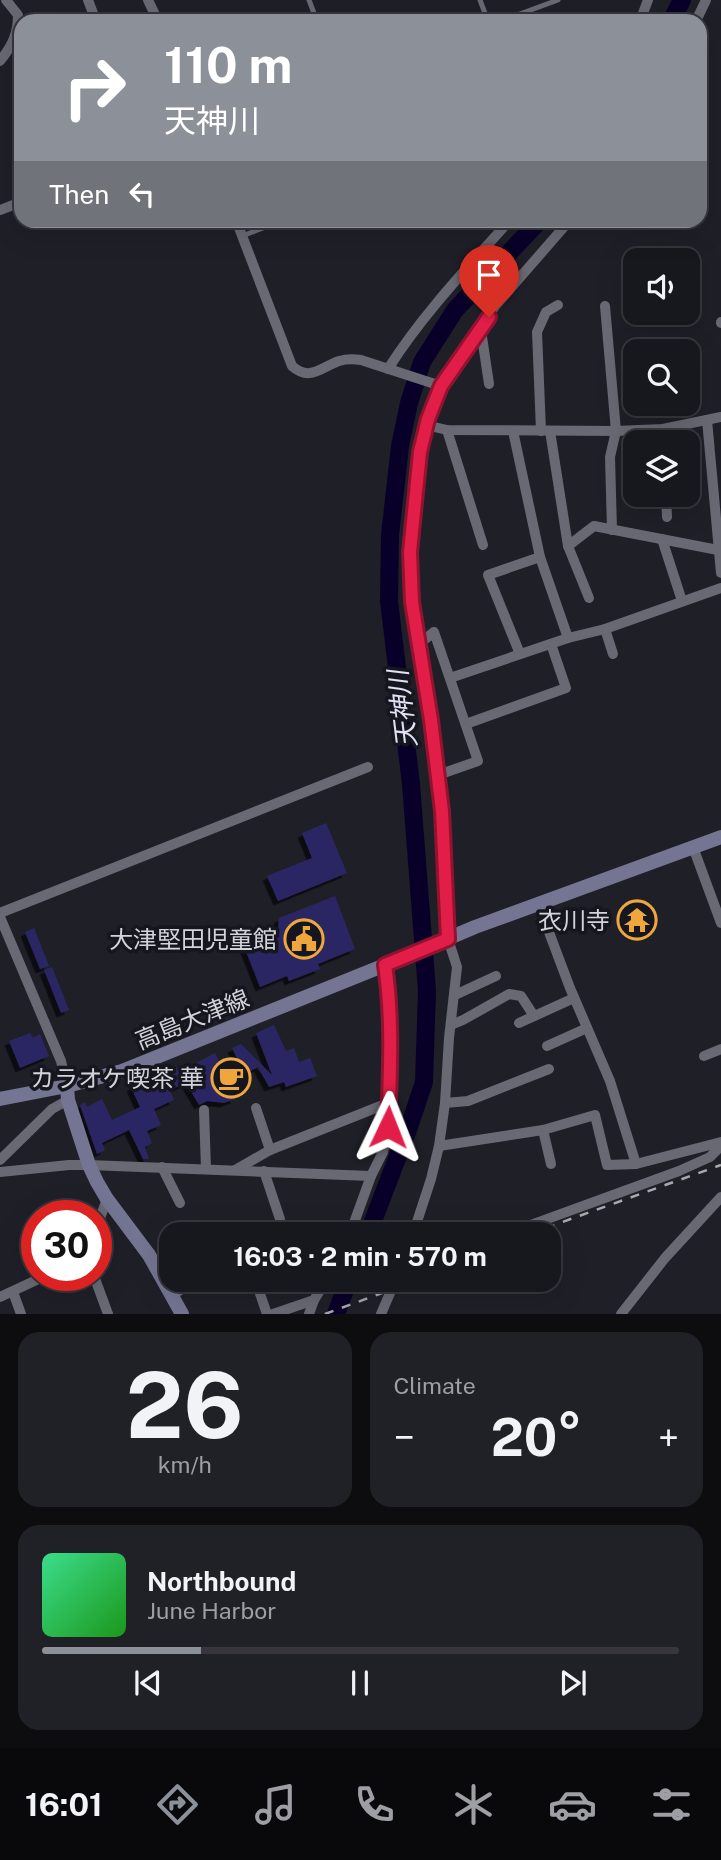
<!DOCTYPE html>
<meta charset="utf-8">
<style>
:root{--surface:#17171e;--page:#202027;--text:#f1f3f6;--muted:#9e9fa4;--line:#36363c;--accent:#8c9099}
body{margin:0;font-family:"Public Sans","Noto Sans JP",sans-serif;background:var(--page);color:var(--text);height:100vh;display:flex;flex-direction:column;font-size:26px;white-space:nowrap}
*{box-sizing:border-box;margin:0}
p{font-size:23px;color:var(--muted)}
.icon{flex:none;width:38px;height:38px;fill:none;stroke:currentColor;stroke-width:2;stroke-linecap:round;stroke-linejoin:round}
.map{position:relative;height:1314px;overflow:hidden}
.side{display:flex;flex-direction:column;gap:18px;padding:18px;background:#0d0d10;flex:1}
.side>*{flex:none}
.guide{position:absolute;left:14px;top:14px;width:693px;height:214px;border-radius:21px;box-shadow:0 7px 28px #0002,0 0 0 2px var(--line);background:#8c9099;color:#fff;overflow:hidden}
.buttons{position:absolute;left:623px;top:248px;display:grid;gap:14px}
.buttons a{display:grid;place-items:center;width:77px;height:77px;border-radius:14px;background:var(--surface);box-shadow:0 7px 28px #0002,0 0 0 2px var(--line);font-size:35px}
.speed{position:absolute;left:21px;top:1200px;display:flex;gap:14px;font-size:35px;font-weight:700;text-align:center}
.speed>*{display:grid;place-content:center;width:91px;height:91px;border-radius:50%;background:var(--surface);box-shadow:0 7px 28px #0002,0 0 0 2px var(--line);line-height:1}
.speed .limit{border:10px solid #d22;background:#fff;color:#111}
.pin{position:absolute;display:grid;place-items:center;width:60px;height:60px;color:#fff;margin:-72px -30px;border-radius:50% 50% 50% 0;rotate:-45deg;box-shadow:0 0 7px #0007}
.pin .icon{rotate:45deg}
.me{position:absolute;width:77px;margin:-38px;rotate:2deg;stroke-linejoin:round;filter:drop-shadow(0 0 5px #0008)}
.turn{display:flex;align-items:center;gap:24px;height:147px;padding:0 35px;font-size:32px}
.turn .icon{width:91px;height:91px;stroke-width:2.5}
.turn b{display:block;font-size:49px;line-height:60px}
.then{display:flex;align-items:center;height:66px;padding:0 35px;background:#0003;gap:14px;font-size:26px}
.big{font-size:52px;font-weight:700;line-height:1.1}
.side .tile{flex:1;display:flex;flex-direction:column;justify-content:center;gap:10px;min-width:0;padding:0 24px;border-radius:21px;background:var(--page)}
.side .dial{align-items:center;gap:0}
.dial b{font-size:91px;line-height:1}
.song{display:flex;align-items:center;gap:21px}
.cover{width:84px;height:84px;border-radius:10px;background:linear-gradient(135deg,hsl(150 70% 55%),hsl(120 70% 35%))}
.played{height:7px;border-radius:4px;background:linear-gradient(90deg,var(--accent) 25%,var(--line) 25%)}
.keys{display:flex;justify-content:space-around;direction:ltr}
.heat{display:flex;justify-content:space-between;align-items:center;font-size:38px;direction:ltr}
.side .tiles{flex:1;display:grid;gap:18px;grid-template-columns:1fr 1fr}
.tile:last-child{grid-column:span 2}
.trip{position:absolute;left:159px;top:1222px;width:402px;height:70px;border-radius:21px;background:var(--surface);box-shadow:0 7px 28px #0002,0 0 0 2px var(--line);font-weight:700;line-height:70px;text-align:center}
.tabs{display:flex;height:112px;justify-content:space-around;align-items:center;background:#09090c;color:var(--muted)}
.tabs .icon{width:49px;height:49px}
.tabs .active{color:var(--accent)}
.tabs b{font-size:32px;color:var(--text)}
.map>svg:first-child{display:block}
.lines{fill:none;stroke-linecap:round;stroke-linejoin:round}
.river{stroke:#090029;stroke-width:18}
.building{fill:#2c2663;filter:url(#shadow)}
.service{stroke:#686973;stroke-width:5}
.minor{stroke:#686973;stroke-width:10}
.secondary{stroke:#747592;stroke-width:14}
.rail{stroke:#a8a8ae;stroke-width:2.5;stroke-dasharray:9 9;stroke-linecap:butt}
.route-casing{stroke:#92132f;stroke-width:18}
.route{stroke:#e11d48;stroke-width:12}
.labels{text-anchor:middle;dominant-baseline:central;stroke-width:7;stroke-linejoin:round;paint-order:stroke}
.poi-label{font-size:24px;fill:#d3d4d9;stroke:#16161e;text-anchor:end}
.street-label{font-size:24px;fill:#d3d4d9;stroke:#16161e}
.water-label{font-size:26px;font-style:italic;fill:#e0e2f5;stroke:#16161e}
</style>
<div class="map">
<svg width="721" height="1314" viewBox="0 0 721 1314">
<defs>
<filter id="shadow"><feDropShadow dx="-4.5" dy="4.5" stdDeviation="0" flood-color="#0009"/></filter>
</defs>
<rect width="100%" height="100%" fill="#1f1f28"/>
<g class="lines">
<g class="river">
<polyline points="671,21 682,0"/>
<polyline points="368,1234 409,1127 424,1082 427,991 411,784 389,601 390,535 400,446 409,403 422,362 455,310 540,220"/>
<polyline points="336,1314 349,1279"/>
</g>
</g>
<g class="building">
<polygon points="326,823 347,873 278,901 267,876 312,858 302,833"/>
<polygon points="335,896 355,949 318,964 320,969 289,981 287,976 260,987 243,944 254,938 251,933 263,928 266,934 278,929 279,918"/>
<polygon points="34,928 49,966 40,969 25,932"/>
<polygon points="52,967 69,1010 61,1013 44,970"/>
<polygon points="274,1025 286,1051 294,1048 299,1062 310,1058 317,1076 286,1087 284,1082 269,1087 258,1067 245,1074 232,1048 241,1044 272,1075 256,1033"/>
<polygon points="30,1033 33,1038 40,1034 49,1056 20,1068 9,1041"/>
<polygon points="215,1053 222,1068 225,1067 237,1085 231,1088 235,1099 224,1103 207,1101 199,1105 186,1083 170,1090 174,1100 154,1109 161,1125 147,1131 152,1143 145,1147 149,1159 143,1159 129,1130 102,1143 105,1150 97,1154 80,1105 85,1102 87,1107 102,1099 112,1120 140,1107 131,1087 145,1079 147,1084 166,1075 164,1071 176,1066 179,1072"/>
</g>
<g class="lines">
<g class="service">
<polyline points="309,0 317,21"/>
<polyline points="480,0 488,21"/>
<polyline points="501,21 558,0"/>
<polyline points="242,236 284,220"/>
</g>
<g class="minor">
<polyline points="88,0 96,21"/>
<polyline points="148,0 158,21"/>
<polyline points="640,21 648,0"/>
<polyline points="696,21 706,0"/>
<path d="M0,61C12,46 18,34 18,15L6,0"/>
<polyline points="0,210 21,202"/>
<path d="M236,220L292,366C310,382 321,367 339,361C346,359 354,359 361,360L441,386"/>
<polyline points="605,306 616,431 610,457 612,530"/>
<polyline points="721,322 721,323"/>
<polyline points="481,330 489,384"/>
<path d="M388,369C422,315 468,267 510,220"/>
<polyline points="707,420 721,573"/>
<polyline points="426,425 447,430 616,431 663,429 721,417"/>
<polyline points="663,429 664,443"/>
<polyline points="447,430 483,545"/>
<polyline points="513,431 540,557 568,638"/>
<polyline points="541,431 537,332 546,312 558,305"/>
<polyline points="550,431 568,546 594,526 718,550"/>
<polyline points="666,495 667,517"/>
<polyline points="662,539 682,601"/>
<polyline points="568,546 589,598"/>
<polyline points="605,629 613,654"/>
<polyline points="419,644 434,632 478,761 438,775"/>
<polyline points="520,654 488,575 540,557"/>
<polyline points="450,678 568,638 605,629 721,588"/>
<polyline points="466,724 566,688 551,644"/>
<polyline points="693,847 721,923"/>
<polyline points="538,903 570,988 610,1081 636,1164"/>
<polyline points="0,913 368,767"/>
<polyline points="0,917 61,1061 67,1086"/>
<polyline points="455,995 496,976"/>
<polyline points="519,1023 574,998"/>
<polyline points="451,1025 463,1020 509,994 521,996 534,1016"/>
<polyline points="547,1046 587,1028"/>
<polyline points="704,1056 721,1049"/>
<polyline points="445,1103 468,1101 549,1069"/>
<polyline points="256,1108 270,1150"/>
<polyline points="204,1110 206,1169"/>
<polyline points="543,1130 551,1164"/>
<polyline points="439,1146 543,1130 595,1115 607,1165 636,1164 721,1142"/>
<polyline points="0,1160 52,1109 68,1100"/>
<polyline points="162,1167 180,1203"/>
<polyline points="235,1170 270,1150 388,1103"/>
<polyline points="264,1171 280,1219"/>
<polyline points="0,1172 69,1165 89,1165 371,1176"/>
<polyline points="96,1229 107,1199"/>
<polyline points="350,1234 371,1176 383,1152 388,1127 390,1060 389,992 385,965"/>
<polyline points="413,1234 431,1179 439,1146 445,1103 449,1038 457,967 448,939 442,811 428,700 412,602 410,552 420,452 428,419 441,386 459,358 496,305 570,220"/>
<polyline points="506,1234 679,1171 710,1157 721,1146"/>
<polyline points="94,1276 108,1314"/>
<polyline points="255,1279 267,1314"/>
<polyline points="13,1292 21,1314"/>
<polyline points="172,1296 195,1279"/>
<polyline points="0,1297 45,1276"/>
<polyline points="273,1314 314,1300 327,1279"/>
<polyline points="309,1314 314,1300"/>
<polyline points="381,1314 396,1279"/>
<polyline points="621,1314 665,1258 721,1197"/>
</g>
<g class="secondary">
<polyline points="67,1086 68,1100 89,1165 97,1182 107,1199 149,1255 182,1314"/>
<polyline points="0,1099 67,1086 122,1071 395,961 475,927 721,837"/>
</g>
<g class="rail">
<polyline points="529,1234 721,1165"/>
<polyline points="325,1314 420,1279"/>
</g>
</g>
<g class="lines">
<g class="route-casing">
<path id="route" d="M388,1127C390,1073 393,1018 385,965L448,939L442,811L431,720L412,602L410,552L420,452L428,419L441,386L489,317"/>
</g>
<use href="#route" class="route"/>
</g>
<defs>
<g id="temple-ring" transform="scale(2.0125)"><circle r="9.5" fill="#16161e" stroke="#efa73d" stroke-width="1.5"/><path d="M0-6L5-2H3V0L6.5 2.5H4V6H1.5V3h-3V6H-4V2.5H-6.5L-3 0V-2H-5Z" fill="#efa73d"/></g>
<g id="civic-ring" transform="scale(2.0125)"><circle r="9.5" fill="#16161e" stroke="#efa73d" stroke-width="1.5"/><path d="M-.6-6.5H3V-4.5H.6V-3L4-1V1h2V6H-6V1h2V-1L-.6-3ZM-1.2 2.5V6h2.4V2.5Z" fill="#efa73d"/></g>
<g id="cafe-ring" transform="scale(2.0125)"><circle r="9.5" fill="#16161e" stroke="#efa73d" stroke-width="1.5"/><path d="M-5.5-4.5H6V0H3Q3 3.5 0 3.5H-2.5Q-5.5 3.5-5.5 0ZM3-3.2v2h1.7v-2ZM-6 4.5H4V6H-6Z" fill="#efa73d"/></g>
</defs>
<g fill-rule="evenodd">
<use href="#temple-ring" x="637" y="920"/>
<use href="#civic-ring" x="304" y="939"/>
<use href="#cafe-ring" x="231" y="1078"/>
</g>
<g class="labels">
<g class="poi-label">
<text x="610" y="920">衣川寺</text>
<text x="277" y="939">大津堅田児童館</text>
<text x="204" y="1078">カラオケ喫茶 華</text>
</g>
<g class="street-label">
<text transform="translate(192 1019) rotate(-22)">高島大津線</text>
</g>
<g class="water-label">
<text transform="translate(402 709) rotate(-97)">天神川</text>
</g>
</g>
</svg>
<div class="buttons">
<a><svg class="icon" aria-label="sound" viewBox="0 0 24 24"><path d="M4 9h4l5-4v14l-5-4H4zM17 9q2 3 0 6"/></svg></a>
<a><svg class="icon" aria-label="search" viewBox="0 0 24 24"><circle cx="10" cy="10" r="6"/><path d="M15 15l6 6"/></svg></a>
<a><svg class="icon" aria-label="layers" viewBox="0 0 24 24"><path d="M12 4l9 5-9 5-9-5zM3 14l9 5 9-5"/></svg></a>
</div>
<div class="speed"><div class="limit">30</div></div>
<div class="pin" style="left:489px;top:317px;background:#d93025"><svg class="icon" aria-label="arrive" viewBox="0 0 24 24"><path d="M6 21V4h12l-3 4 3 4H6"/></svg></div>
<svg class="me" style="left:388px;top:1127px" viewBox="-20 -20 40 40"><path d="M0-17L14 15 0 8-14 15z" fill="#e11d48" stroke="#fff" stroke-width="4"/></svg>
<div class="trip">16:03 · 2 min · 570 m</div>
<div class="guide">
<div class="turn"><svg class="icon" aria-label="right" viewBox="0 0 24 24"><path d="M7 20v-9h11M14 6l5 5-5 5"/></svg><div><b>110 m</b>天神川</div></div>
<div class="then">Then<svg class="icon" aria-label="left" viewBox="0 0 24 24"><path d="M17 20v-9H6M10 6l-5 5 5 5"/></svg></div>
</div>
</div>
<section class="side">
<div class="tiles">
<div class="tile dial"><b>26</b><p>km/h</p></div>
<div class="tile"><p>Climate</p>
<div class="heat"><a>−</a><b class="big">20°</b><a>+</a></div>
</div>
<div class="tile">
<div class="song"><i class="cover"></i><div><b>Northbound</b><p>June Harbor</p></div></div>
<div class="played"></div>
<div class="keys"><svg class="icon" aria-label="previous" viewBox="0 0 24 24"><path d="M18 5L8 12l10 7zM5 5v14"/></svg><svg class="icon" aria-label="pause" viewBox="0 0 24 24"><path d="M8 5v14M16 5v14"/></svg><svg class="icon" aria-label="next" viewBox="0 0 24 24"><path d="M6 5l10 7-10 7zM19 5v14"/></svg></div>
</div>
</div>
</section>
<nav class="tabs">
<b>16:01</b>
<svg class="icon active" aria-label="directions" viewBox="0 0 24 24"><path d="M12 3l9 9-9 9-9-9zM9 14v-3h6M13 9l2 2-2 2"/></svg>
<svg class="icon" aria-label="music" viewBox="0 0 24 24"><path d="M9 18V5l10-2v13"/><circle cx="6" cy="18" r="3"/><circle cx="16" cy="16" r="3"/></svg>
<svg class="icon" aria-label="phone" viewBox="0 0 24 24"><path d="M5 4h4l2 5-3 2q2 4 5 5l2-3 5 2v4C11 20 4 13 5 4z"/></svg>
<svg class="icon" aria-label="climate" viewBox="0 0 24 24"><path d="M12 3v18M4 7l16 10M4 17L20 7"/></svg>
<svg class="icon" aria-label="car" viewBox="0 0 24 24"><path d="M5 17H2v-5l4-1 3-4h7l3 4 3 1v5h-3M9 17h6M6 11h13"/><circle cx="7" cy="17" r="2"/><circle cx="17" cy="17" r="2"/></svg>
<svg class="icon" aria-label="filters" viewBox="0 0 24 24"><path d="M4 7h16M4 17h16"/><circle cx="9" cy="7" r="2"/><circle cx="15" cy="17" r="2"/></svg>
</nav>
